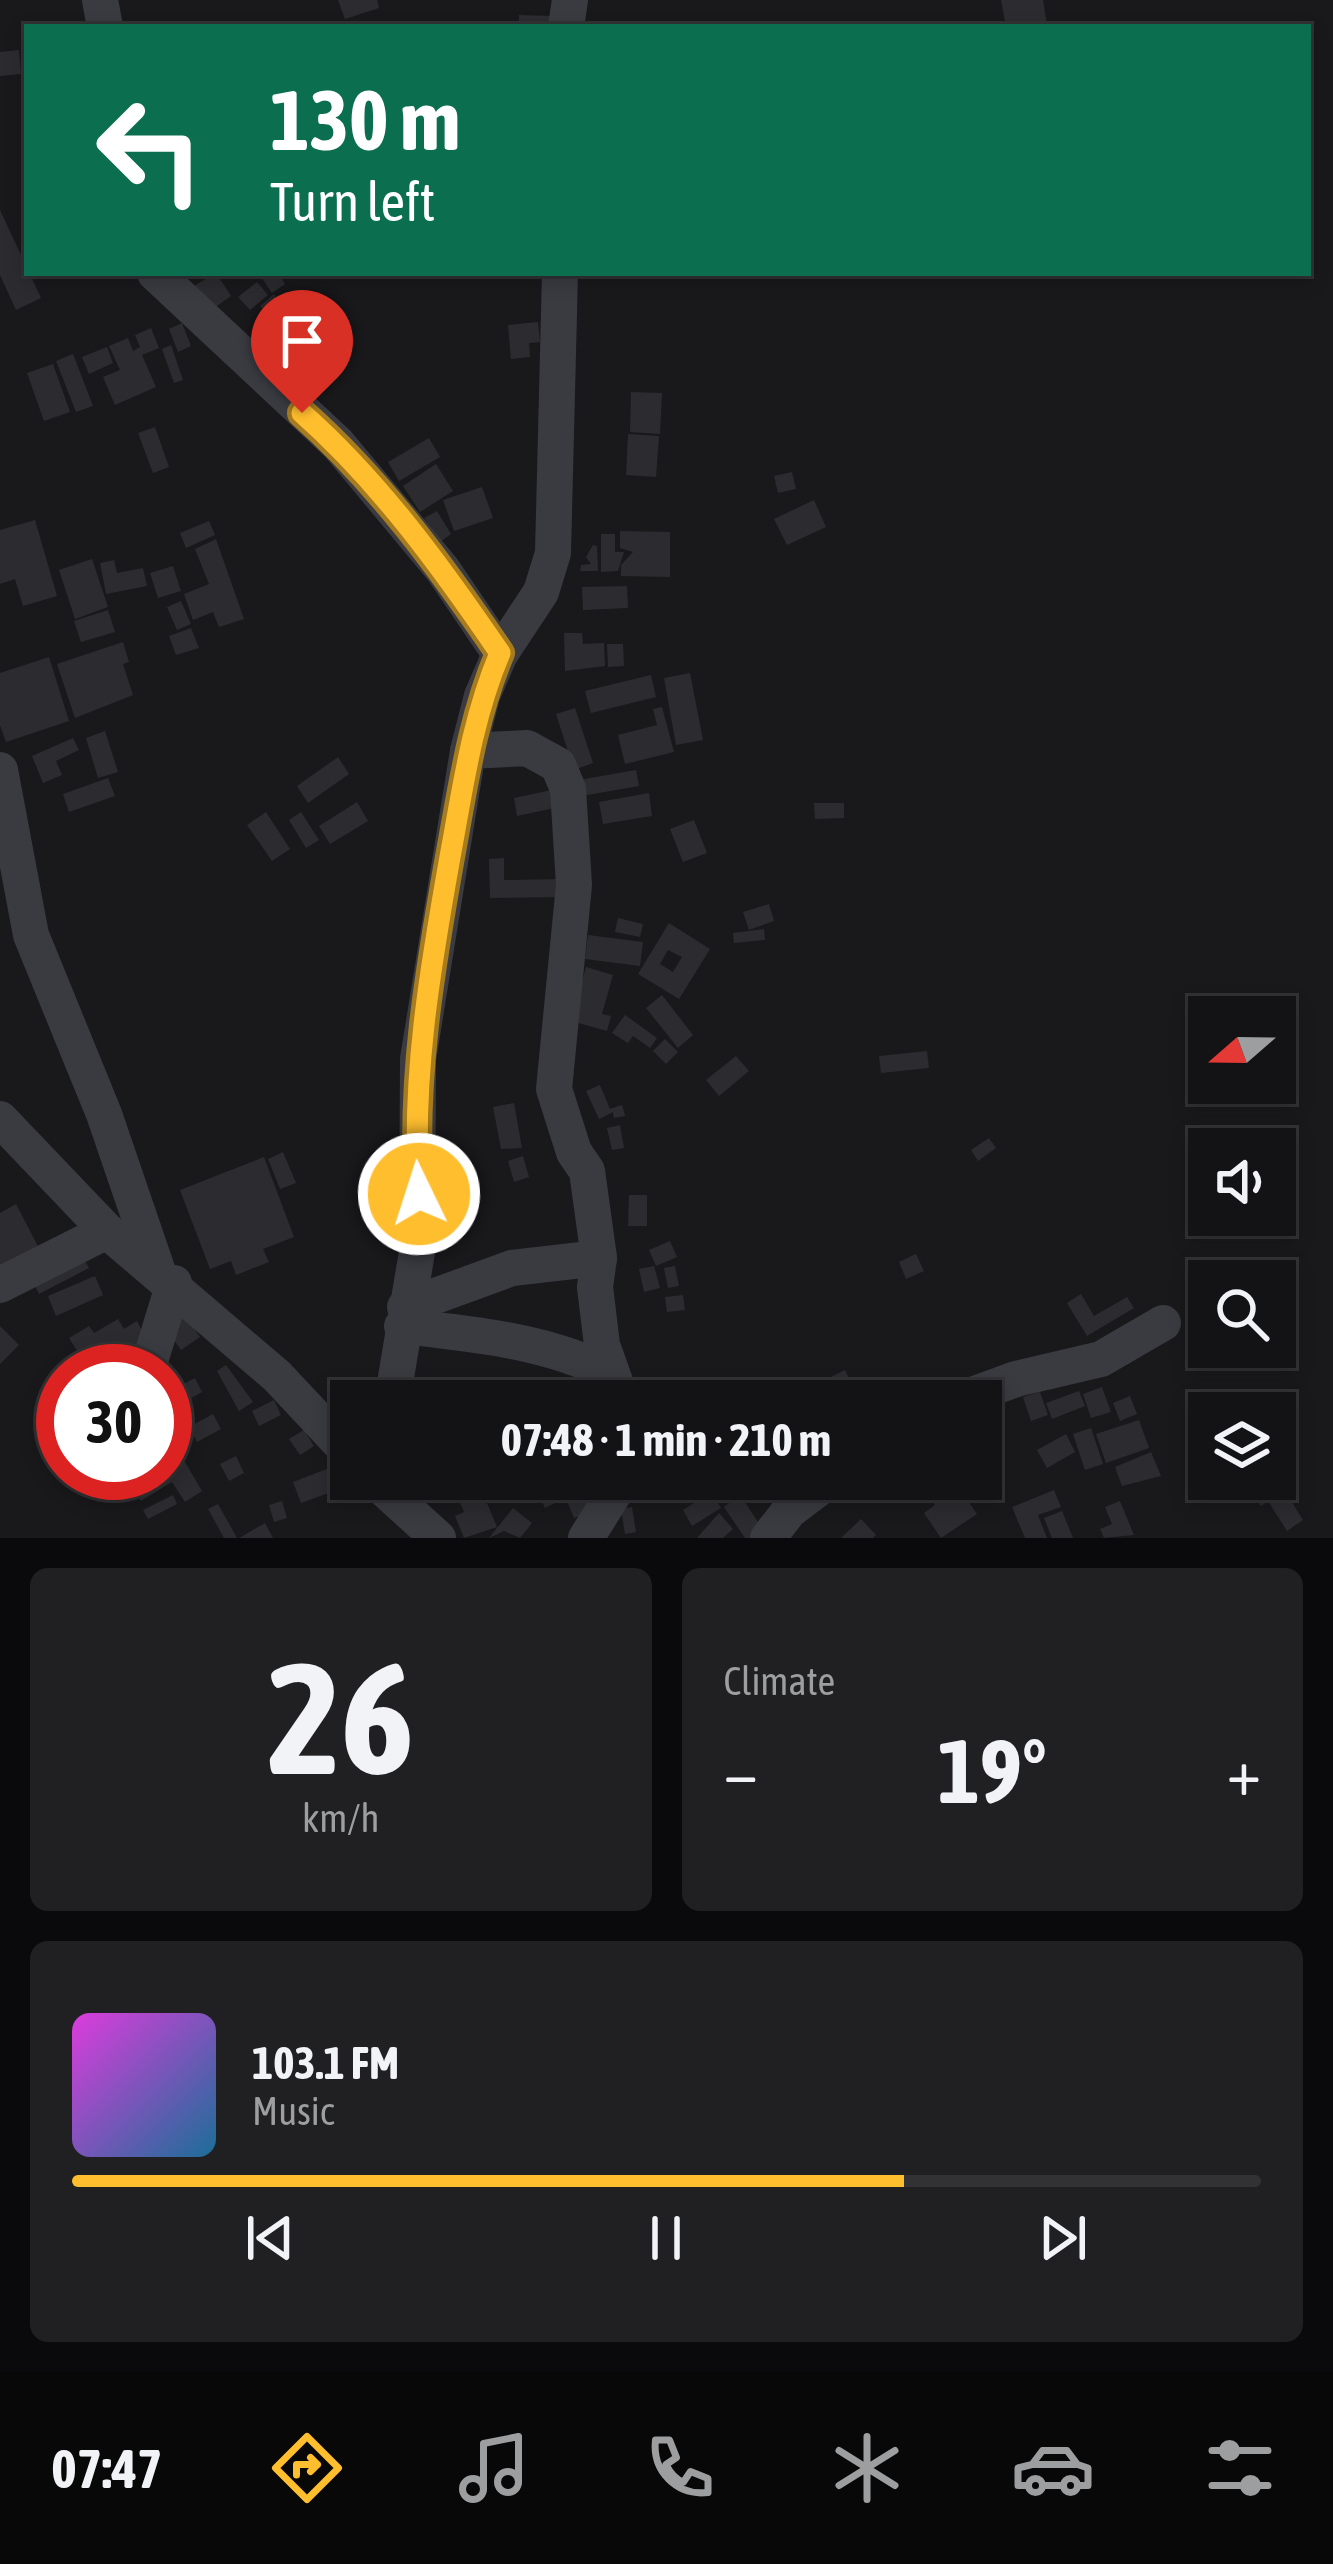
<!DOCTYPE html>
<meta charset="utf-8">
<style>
:root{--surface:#131315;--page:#202022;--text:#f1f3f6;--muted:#9d9ea0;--line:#323234;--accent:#ffbe2e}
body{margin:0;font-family:"Asap Condensed",sans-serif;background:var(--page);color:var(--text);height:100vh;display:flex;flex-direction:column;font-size:45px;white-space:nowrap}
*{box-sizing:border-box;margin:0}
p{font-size:39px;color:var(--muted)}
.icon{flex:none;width:66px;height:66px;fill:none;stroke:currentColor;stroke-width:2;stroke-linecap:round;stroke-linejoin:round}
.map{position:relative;height:1538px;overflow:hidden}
.drawer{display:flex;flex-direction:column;gap:30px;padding:30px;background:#0a0a0c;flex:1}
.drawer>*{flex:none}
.banner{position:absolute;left:24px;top:24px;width:1287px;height:252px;border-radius:0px;box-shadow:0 6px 18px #0003,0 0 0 3px var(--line);background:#0b6e4f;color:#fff;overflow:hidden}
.needle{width:78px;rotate:250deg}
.controls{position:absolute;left:1188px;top:996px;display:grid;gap:24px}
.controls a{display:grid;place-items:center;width:108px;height:108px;border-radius:0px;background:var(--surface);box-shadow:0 6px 18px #0003,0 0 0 3px var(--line);font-size:60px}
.speed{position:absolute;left:36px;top:1344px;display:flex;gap:24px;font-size:60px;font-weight:700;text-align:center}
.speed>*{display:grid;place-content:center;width:156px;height:156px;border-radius:50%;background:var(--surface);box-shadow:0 6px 18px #0003,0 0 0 3px var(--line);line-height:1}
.speed .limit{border:18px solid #d22;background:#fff;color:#111}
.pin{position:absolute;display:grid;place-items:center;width:102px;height:102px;color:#fff;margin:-123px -51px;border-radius:50% 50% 50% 0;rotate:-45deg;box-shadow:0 0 12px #0007}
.pin .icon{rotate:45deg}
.me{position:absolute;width:132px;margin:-66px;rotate:356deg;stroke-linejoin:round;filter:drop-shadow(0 0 9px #0008)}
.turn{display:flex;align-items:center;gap:42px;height:252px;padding:0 48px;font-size:54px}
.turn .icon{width:156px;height:156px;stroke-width:2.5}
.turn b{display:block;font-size:84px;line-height:102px}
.big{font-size:90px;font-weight:700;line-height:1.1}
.drawer .widget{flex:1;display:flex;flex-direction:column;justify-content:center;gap:18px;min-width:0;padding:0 42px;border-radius:18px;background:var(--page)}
.drawer .dial{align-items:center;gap:0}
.dial b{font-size:156px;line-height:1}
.song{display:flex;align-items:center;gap:36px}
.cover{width:144px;height:144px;border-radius:18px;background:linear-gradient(135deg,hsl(300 70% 55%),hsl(200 70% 35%))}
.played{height:12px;border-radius:6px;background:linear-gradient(90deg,var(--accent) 70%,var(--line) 70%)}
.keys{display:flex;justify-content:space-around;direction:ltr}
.heat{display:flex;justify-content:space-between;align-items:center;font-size:66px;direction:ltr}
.drawer .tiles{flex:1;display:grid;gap:30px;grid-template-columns:1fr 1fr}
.widget:last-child{grid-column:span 2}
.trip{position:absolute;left:330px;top:1380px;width:672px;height:120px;border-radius:0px;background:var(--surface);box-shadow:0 6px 18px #0003,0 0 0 3px var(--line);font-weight:700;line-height:120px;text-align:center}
.dock{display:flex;height:192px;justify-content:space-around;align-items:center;background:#080808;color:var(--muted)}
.dock .icon{width:84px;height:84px}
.dock .selected{color:var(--accent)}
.dock b{font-size:54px;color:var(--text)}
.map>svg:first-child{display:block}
.building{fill:#2c2c30;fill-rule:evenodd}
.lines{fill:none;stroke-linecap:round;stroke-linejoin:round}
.minor{stroke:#3a3b41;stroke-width:36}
.route-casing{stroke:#a67c1e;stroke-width:30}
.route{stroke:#ffbe2e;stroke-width:21}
</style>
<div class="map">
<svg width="1333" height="1538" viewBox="0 0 1333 1538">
<rect width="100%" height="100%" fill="#19191c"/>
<g class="building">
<polygon points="338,0 377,0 379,8 345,19"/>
<polygon points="1001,0 1043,0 1047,25 1006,27"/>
<polygon points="519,15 552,16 552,27 519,27"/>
<polygon points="19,50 21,74 0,76 0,52"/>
<polygon points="0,210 41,298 16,310 0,275"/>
<polygon points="216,273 231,296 211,310 194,286"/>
<polygon points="278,273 285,284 272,293 260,275"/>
<polygon points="257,282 268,295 250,310 238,297"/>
<polygon points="274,294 289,312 275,323 260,306"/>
<polygon points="312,300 322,313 286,340 276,327"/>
<polygon points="323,321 333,334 316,347 307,334"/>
<polygon points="538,322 540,342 529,343 530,357 511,359 508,325"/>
<polygon points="182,323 191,346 178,352 169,329"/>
<polygon points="151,328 159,348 142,355 156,387 115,405 103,377 120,370 109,346 128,338 133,351 140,347 135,335"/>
<polygon points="171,345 183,380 174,383 162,349"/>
<polygon points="107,347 113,363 89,374 82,357"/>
<polygon points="73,354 93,406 76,412 56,361"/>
<polygon points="53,364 70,412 44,421 27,373"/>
<polygon points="631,392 662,393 660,434 630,432"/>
<polygon points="155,427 169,467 153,473 138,433"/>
<polygon points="628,434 659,436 656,477 626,475"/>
<polygon points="429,438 440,457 399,481 388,462"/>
<polygon points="436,464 453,491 420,512 403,486"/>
<polygon points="792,472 796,489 778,493 774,476"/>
<polygon points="482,487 493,518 454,531 443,500"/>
<polygon points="814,500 826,527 787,545 774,519"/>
<polygon points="437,511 451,534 440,542 424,518"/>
<polygon points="35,520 57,596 23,606 15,579 0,584 0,530"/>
<polygon points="209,521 215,535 186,548 180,533"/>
<polygon points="620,531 670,532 670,577 621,576 621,565 633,552 620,548"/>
<polygon points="601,534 615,534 615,552 624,552 618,571 601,572"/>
<polygon points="216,539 244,619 219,627 213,612 193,620 184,594 209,584 195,549"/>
<polygon points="593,545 597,546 598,571 580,571 581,565 591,564 586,557"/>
<polygon points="92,559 108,607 75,619 59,570"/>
<polygon points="114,560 117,573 143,568 147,586 106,594 100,563"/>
<polygon points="173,566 181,591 158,598 150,573"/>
<polygon points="627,586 628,608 583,610 582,587"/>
<polygon points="181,601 191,624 177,630 167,607"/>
<polygon points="108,610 115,632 81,642 74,621"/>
<polygon points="191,628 199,648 176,655 169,636"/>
<polygon points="564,633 582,633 583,644 604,643 605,666 565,671"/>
<polygon points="123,642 129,662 123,664 133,695 75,718 57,664"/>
<polygon points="607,644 623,644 624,666 608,667"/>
<polygon points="49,657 69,721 6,742 0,725 0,673"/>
<polygon points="690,673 703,740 676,745 664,678"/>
<polygon points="651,675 656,697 591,713 585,691"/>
<polygon points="662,707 674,752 625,764 618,735 657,725 653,709"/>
<polygon points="575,708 593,763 574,770 556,714"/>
<polygon points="105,731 118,772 98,778 86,738"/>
<polygon points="73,738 79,750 56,761 62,775 43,783 32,756"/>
<polygon points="338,757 349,774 308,803 297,786"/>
<polygon points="636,770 639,786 582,796 579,780"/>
<polygon points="108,778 115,796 69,812 63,794"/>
<polygon points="561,788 564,806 517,816 514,798"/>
<polygon points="649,793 652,816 603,824 599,802"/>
<polygon points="357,802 368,821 330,844 319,826"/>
<polygon points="814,803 844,803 844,818 815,819"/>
<polygon points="266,812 290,849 272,861 247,825"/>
<polygon points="301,812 319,840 306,848 289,820"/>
<polygon points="694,820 707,853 683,862 670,829"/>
<polygon points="504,858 504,880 566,879 566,897 490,898 489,859"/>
<polygon points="769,904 774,921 749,930 743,912"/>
<polygon points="618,918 643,924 640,937 615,932"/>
<path d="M669,923L710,949L679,999L638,974ZM668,950L682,957L673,972L660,964Z"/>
<polygon points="764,929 765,940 734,943 733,933"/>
<polygon points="588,935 643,942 640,966 585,959"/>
<polygon points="586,967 613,975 602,1014 611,1016 607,1031 571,1021"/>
<polygon points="662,995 693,1035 678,1048 646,1008"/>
<polygon points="625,1015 657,1038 650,1048 633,1036 628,1043 612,1033"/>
<polygon points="665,1039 678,1052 666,1064 653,1051"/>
<polygon points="927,1051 929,1068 881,1073 879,1056"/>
<polygon points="736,1056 749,1071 719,1096 706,1080"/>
<polygon points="600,1085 610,1109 622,1105 625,1116 614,1118 613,1112 599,1119 586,1091"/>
<polygon points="514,1103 522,1148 501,1149 493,1107"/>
<polygon points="620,1125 624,1148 612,1150 607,1128"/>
<polygon points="989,1138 996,1148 978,1161 971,1150"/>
<polygon points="283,1152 296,1183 280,1189 268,1159"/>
<polygon points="523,1156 529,1177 514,1182 508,1161"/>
<polygon points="264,1157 294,1237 263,1249 269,1262 236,1275 231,1261 210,1269 180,1190"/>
<polygon points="629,1195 647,1195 647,1226 628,1226"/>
<polygon points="16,1204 42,1254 0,1276 0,1213"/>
<polygon points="670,1241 677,1257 656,1266 649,1250"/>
<polygon points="78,1247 89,1268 39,1294 29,1273"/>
<polygon points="916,1254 924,1271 906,1279 899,1262"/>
<polygon points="654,1266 660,1288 644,1292 639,1269"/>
<polygon points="675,1266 679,1286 668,1288 664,1268"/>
<polygon points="95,1276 103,1295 56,1316 48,1296"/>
<polygon points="1081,1294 1094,1316 1127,1297 1134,1308 1087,1336 1067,1303"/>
<polygon points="683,1295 685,1310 667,1312 665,1297"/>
<polygon points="183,1312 200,1337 181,1350 164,1326"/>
<polygon points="118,1319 124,1329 137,1321 146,1339 90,1371 69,1338 89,1326 94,1333"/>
<polygon points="0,1326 19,1345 0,1364"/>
<polygon points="226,1365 253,1402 239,1411 217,1371"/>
<polygon points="845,1370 852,1384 830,1395 823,1381"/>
<polygon points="195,1378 202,1392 188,1400 180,1386"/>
<polygon points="564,1378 574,1390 555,1401 547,1392"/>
<polygon points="448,1380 456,1397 440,1401 434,1386"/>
<polygon points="1102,1387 1111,1412 1091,1418 1083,1394"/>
<polygon points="177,1390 190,1425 179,1429 166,1395"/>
<polygon points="1079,1391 1085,1406 1052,1419 1046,1403"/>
<polygon points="1040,1392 1048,1415 1031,1421 1023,1397"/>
<polygon points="1130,1396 1137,1414 1120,1421 1113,1403"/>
<polygon points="274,1400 281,1415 259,1426 252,1411"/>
<polygon points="213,1414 221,1429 197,1442 189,1427"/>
<polygon points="1139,1420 1149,1448 1106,1463 1096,1434"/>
<polygon points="1091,1428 1103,1464 1085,1470 1073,1434"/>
<polygon points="304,1430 314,1446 300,1455 289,1439"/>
<polygon points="1066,1434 1075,1452 1047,1468 1037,1450"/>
<polygon points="1151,1452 1161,1476 1122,1486 1115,1467"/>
<polygon points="236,1456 244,1473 229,1481 220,1464"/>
<polygon points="182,1457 202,1491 185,1502 172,1482 141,1501 133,1487 165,1473 165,1467"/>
<polygon points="332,1467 340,1489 301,1503 293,1482"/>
<polygon points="457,1479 511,1479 482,1491 497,1527 464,1538 455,1516 464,1512 451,1481"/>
<polygon points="567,1479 598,1482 545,1508 538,1493"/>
<polygon points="649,1479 665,1479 671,1489 652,1499 642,1483"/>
<polygon points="928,1479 953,1479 977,1514 941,1538 924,1513 935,1505 921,1483"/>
<polygon points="1280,1483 1303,1520 1287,1531 1268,1501 1261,1506 1252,1493 1259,1490 1262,1495"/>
<polygon points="599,1489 606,1506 574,1518 567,1501"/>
<polygon points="1054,1490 1061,1507 1038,1515 1047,1538 1025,1538 1012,1507"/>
<polygon points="711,1492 721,1508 692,1526 683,1510"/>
<polygon points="173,1495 177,1504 148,1519 143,1510"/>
<polygon points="740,1495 764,1531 754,1538 745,1538 724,1507"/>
<polygon points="282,1501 287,1518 274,1522 269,1505"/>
<polygon points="1120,1501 1134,1535 1104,1538 1100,1529 1112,1524 1105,1507"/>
<polygon points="218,1504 237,1538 224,1538 208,1509"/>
<polygon points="632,1507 636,1532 625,1534 621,1509"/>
<polygon points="513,1508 532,1523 520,1538 504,1531 489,1538"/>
<polygon points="1062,1511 1073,1538 1052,1538 1044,1518"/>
<polygon points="719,1513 733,1529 723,1538 697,1538"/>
<polygon points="861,1519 876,1535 873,1538 841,1538"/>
<polygon points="265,1523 273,1538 239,1538"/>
</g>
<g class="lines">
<g class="minor">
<polyline points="100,0 105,27"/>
<polyline points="566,27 570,0"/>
<polyline points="155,273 338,444 443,570 500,654"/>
<polyline points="468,751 527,748 558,765 568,789 574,885 554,1089 574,1152 587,1171 599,1258 595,1287 602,1345 622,1401"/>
<polyline points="0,770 31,935 104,1114 157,1269"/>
<polyline points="0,1119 107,1231 277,1376 351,1455"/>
<polyline points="0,1285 107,1231"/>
<polyline points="405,1307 512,1268 599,1258"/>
<path d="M402,1326C473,1334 548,1341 612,1374"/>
<polyline points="147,1371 174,1283"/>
<polyline points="392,1401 417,1252 418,1059 468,751 482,696 500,654 541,592 553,553 560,273"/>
<polyline points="956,1401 1016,1379 1101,1359 1163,1323"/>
<polyline points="373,1479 438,1538"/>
<polyline points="586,1538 623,1479"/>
<polyline points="768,1538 789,1511 831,1479"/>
</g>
</g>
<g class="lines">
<g class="route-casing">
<path id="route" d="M302,413C380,482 442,568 500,653C472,719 463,787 450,857C430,969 411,1080 419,1194"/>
</g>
<use href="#route" class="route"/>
</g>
</svg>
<div class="controls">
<a><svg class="needle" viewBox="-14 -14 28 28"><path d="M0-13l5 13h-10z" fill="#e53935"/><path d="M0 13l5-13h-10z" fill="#9d9ea0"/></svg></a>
<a><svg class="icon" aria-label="sound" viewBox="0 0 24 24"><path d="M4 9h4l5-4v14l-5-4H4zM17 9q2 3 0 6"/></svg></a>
<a><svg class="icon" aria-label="search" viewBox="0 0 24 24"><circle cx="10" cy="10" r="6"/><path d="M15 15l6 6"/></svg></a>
<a><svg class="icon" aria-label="layers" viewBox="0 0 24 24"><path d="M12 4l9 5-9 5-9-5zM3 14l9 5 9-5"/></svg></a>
</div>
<div class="speed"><div class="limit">30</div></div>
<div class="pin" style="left:302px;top:413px;background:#d93025"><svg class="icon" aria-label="arrive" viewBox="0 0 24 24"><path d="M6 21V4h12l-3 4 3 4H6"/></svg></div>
<svg class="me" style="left:419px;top:1194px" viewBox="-20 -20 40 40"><circle r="17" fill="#ffbe2e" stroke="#fff" stroke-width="3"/><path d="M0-11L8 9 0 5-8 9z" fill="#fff"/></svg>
<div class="trip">07:48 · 1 min · 210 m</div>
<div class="banner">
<div class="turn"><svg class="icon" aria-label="left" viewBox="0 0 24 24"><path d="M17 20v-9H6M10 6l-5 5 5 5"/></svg><div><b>130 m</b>Turn left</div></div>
</div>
</div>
<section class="drawer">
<div class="tiles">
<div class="widget dial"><b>26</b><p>km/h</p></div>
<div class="widget"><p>Climate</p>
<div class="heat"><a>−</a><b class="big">19°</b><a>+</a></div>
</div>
<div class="widget">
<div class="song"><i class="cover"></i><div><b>103.1 FM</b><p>Music</p></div></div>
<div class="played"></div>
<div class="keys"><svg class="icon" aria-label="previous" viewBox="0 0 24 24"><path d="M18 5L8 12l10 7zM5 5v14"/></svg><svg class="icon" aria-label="pause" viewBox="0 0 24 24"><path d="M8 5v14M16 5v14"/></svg><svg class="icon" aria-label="next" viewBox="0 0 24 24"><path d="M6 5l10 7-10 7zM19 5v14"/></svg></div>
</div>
</div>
</section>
<nav class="dock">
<b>07:47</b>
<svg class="icon selected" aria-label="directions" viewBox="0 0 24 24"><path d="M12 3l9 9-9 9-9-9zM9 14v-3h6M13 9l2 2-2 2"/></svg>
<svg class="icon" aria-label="music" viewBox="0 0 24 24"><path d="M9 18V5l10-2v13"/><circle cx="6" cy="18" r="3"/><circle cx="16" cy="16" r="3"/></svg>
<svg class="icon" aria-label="phone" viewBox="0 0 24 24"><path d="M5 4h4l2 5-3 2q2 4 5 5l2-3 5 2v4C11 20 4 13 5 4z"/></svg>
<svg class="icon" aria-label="climate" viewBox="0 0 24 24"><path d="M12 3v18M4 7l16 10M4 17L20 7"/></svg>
<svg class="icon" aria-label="car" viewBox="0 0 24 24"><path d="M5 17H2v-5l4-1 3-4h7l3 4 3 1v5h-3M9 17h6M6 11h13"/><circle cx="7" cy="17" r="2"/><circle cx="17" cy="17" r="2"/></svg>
<svg class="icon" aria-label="filters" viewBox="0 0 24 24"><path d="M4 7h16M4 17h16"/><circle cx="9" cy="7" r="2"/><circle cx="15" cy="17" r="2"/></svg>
</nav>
